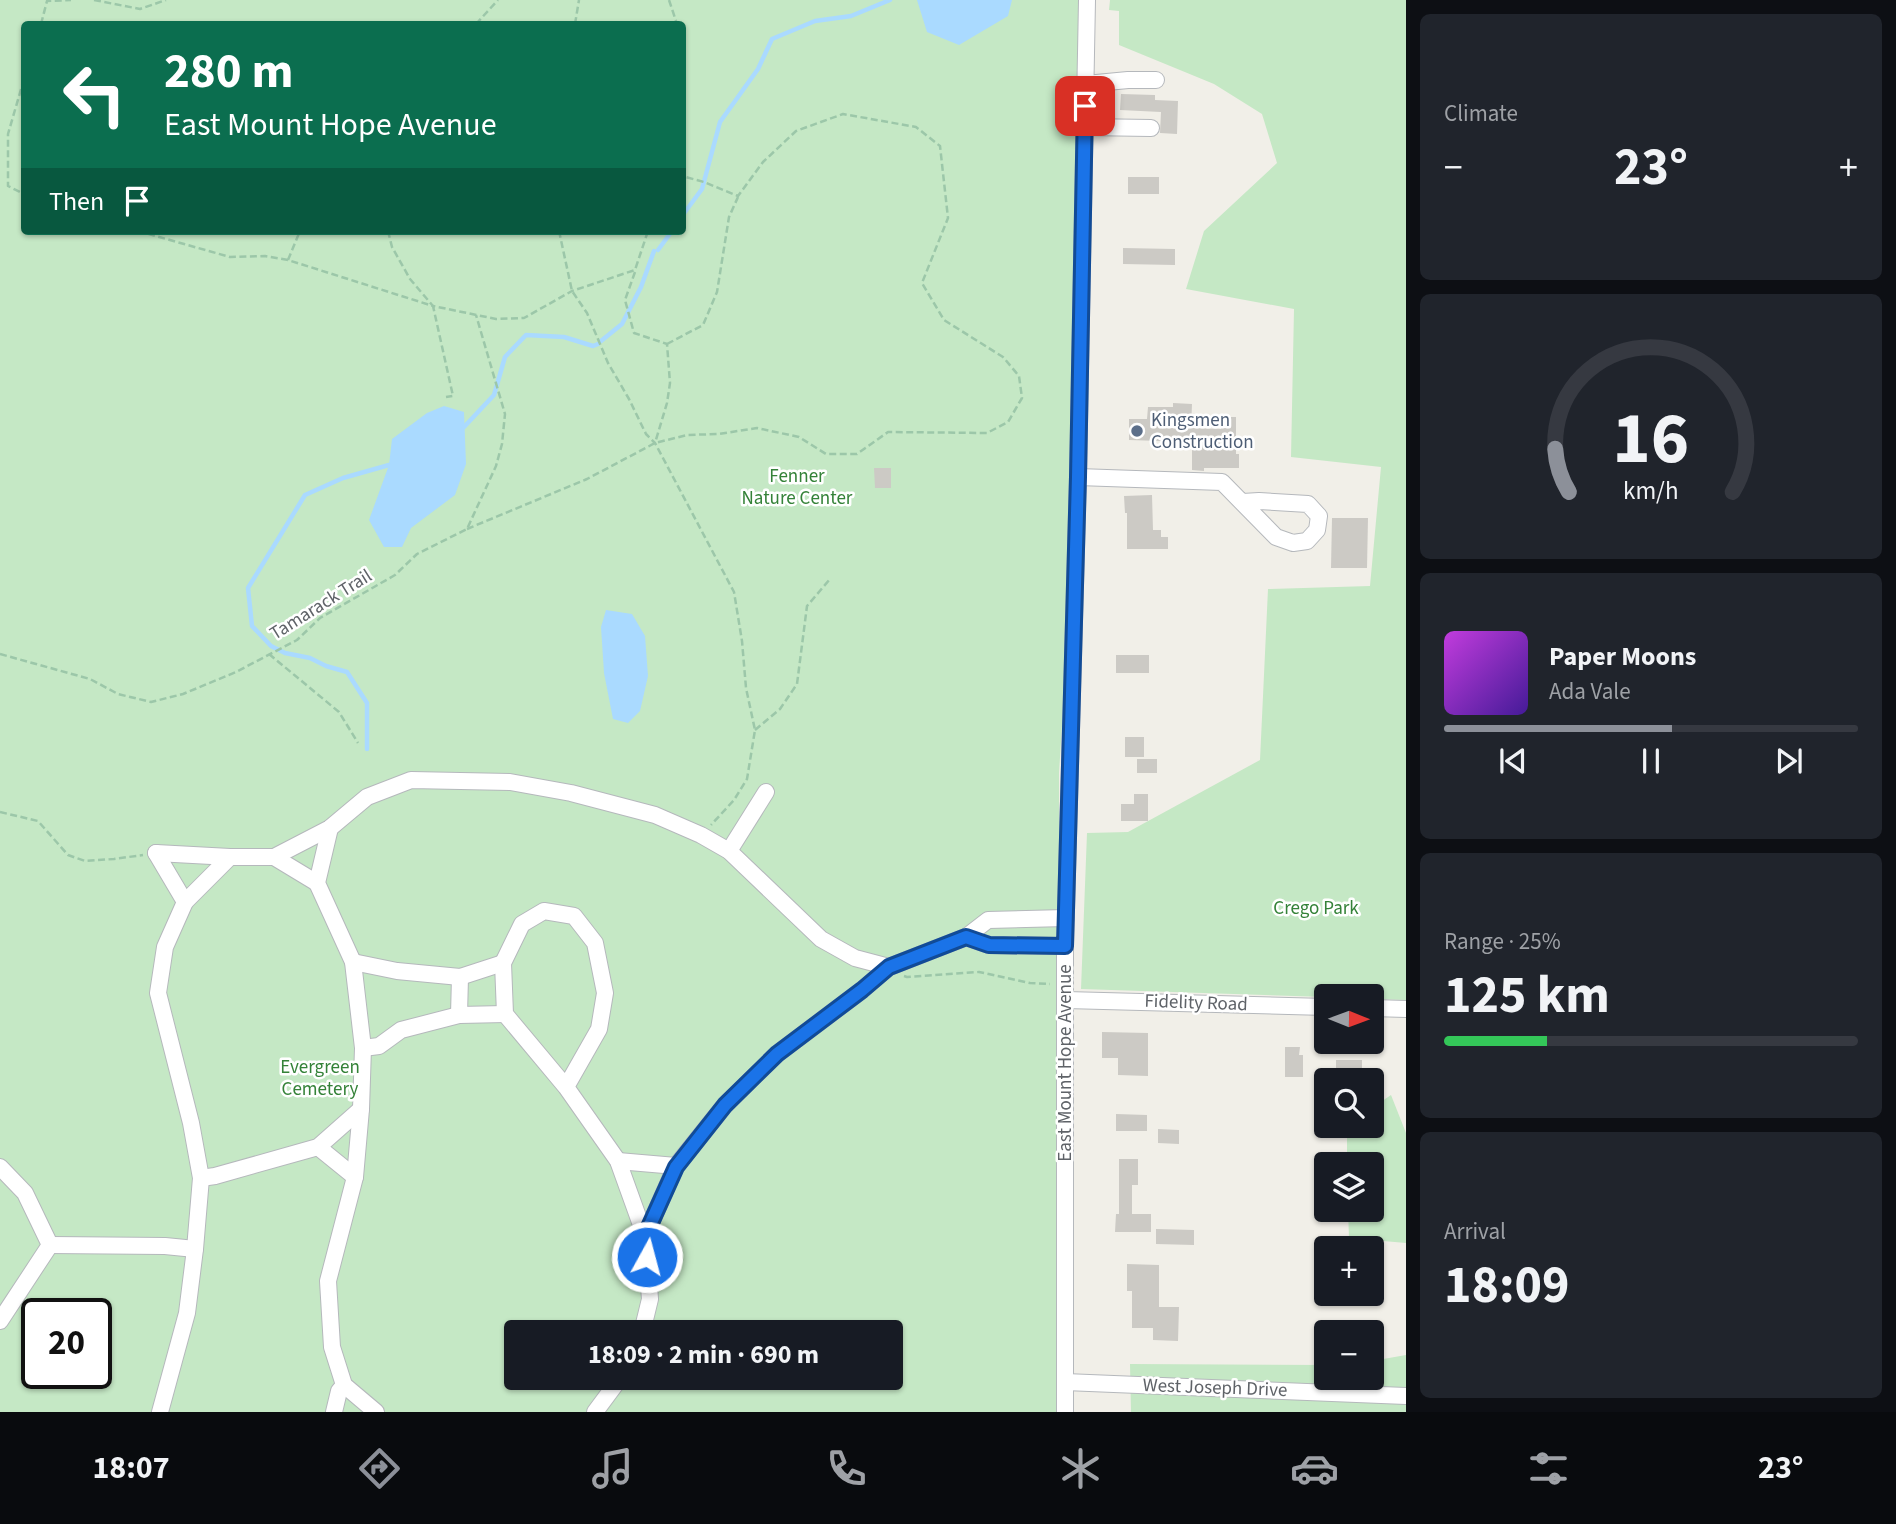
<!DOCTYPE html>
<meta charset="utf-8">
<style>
:root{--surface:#171b24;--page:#20242c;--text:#f1f3f6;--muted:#9ea1a6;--line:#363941;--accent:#8c9099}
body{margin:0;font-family:"Source Sans 3",sans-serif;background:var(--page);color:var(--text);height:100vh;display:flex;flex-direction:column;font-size:26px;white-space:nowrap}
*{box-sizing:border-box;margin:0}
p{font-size:23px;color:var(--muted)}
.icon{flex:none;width:38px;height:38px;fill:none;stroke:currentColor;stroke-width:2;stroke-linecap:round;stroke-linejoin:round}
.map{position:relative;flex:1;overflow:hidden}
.drawer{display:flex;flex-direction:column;gap:14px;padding:14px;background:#0d0f14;width:490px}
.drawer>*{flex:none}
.hud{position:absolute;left:21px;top:21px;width:665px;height:214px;border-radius:7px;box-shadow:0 2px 5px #0004;background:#0b6e4f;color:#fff;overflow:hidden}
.needle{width:46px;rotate:91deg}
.buttons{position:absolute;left:1314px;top:984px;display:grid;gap:14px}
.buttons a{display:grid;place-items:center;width:70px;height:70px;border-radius:7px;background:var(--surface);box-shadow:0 2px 5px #0004;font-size:35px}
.speed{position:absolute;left:21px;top:1298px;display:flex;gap:14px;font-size:35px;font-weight:700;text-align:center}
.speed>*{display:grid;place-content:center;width:91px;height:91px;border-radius:50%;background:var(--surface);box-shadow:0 2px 5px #0004;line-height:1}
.speed .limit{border:4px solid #111;border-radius:10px;background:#fff;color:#111}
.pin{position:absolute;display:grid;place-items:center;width:60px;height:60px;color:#fff;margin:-30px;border-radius:14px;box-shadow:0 4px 10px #0006}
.me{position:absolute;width:77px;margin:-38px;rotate:7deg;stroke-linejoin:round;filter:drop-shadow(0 0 5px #0008)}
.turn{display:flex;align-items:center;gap:24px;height:147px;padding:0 28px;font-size:32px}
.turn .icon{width:91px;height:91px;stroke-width:2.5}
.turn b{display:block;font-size:49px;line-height:60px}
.then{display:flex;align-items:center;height:66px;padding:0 28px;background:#0003;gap:14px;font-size:26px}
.big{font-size:52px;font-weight:700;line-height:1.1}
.drawer .card{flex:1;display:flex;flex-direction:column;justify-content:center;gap:10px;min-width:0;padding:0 24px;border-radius:10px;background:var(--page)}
.drawer .dial{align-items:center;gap:0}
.dial svg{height:182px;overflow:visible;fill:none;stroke:var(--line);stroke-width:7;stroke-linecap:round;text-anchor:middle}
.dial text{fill:var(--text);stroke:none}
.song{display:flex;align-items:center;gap:21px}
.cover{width:84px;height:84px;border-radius:10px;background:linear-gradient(135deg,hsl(290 70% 55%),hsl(260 70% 35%))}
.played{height:7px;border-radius:4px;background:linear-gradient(90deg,var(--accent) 55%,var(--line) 55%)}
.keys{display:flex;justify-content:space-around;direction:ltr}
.heat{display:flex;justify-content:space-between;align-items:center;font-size:38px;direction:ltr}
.charge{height:10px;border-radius:5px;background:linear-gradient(90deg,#34c759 25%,var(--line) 0)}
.trip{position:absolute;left:504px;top:1320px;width:399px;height:70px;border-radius:7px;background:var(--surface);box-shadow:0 2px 5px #0004;font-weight:700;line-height:70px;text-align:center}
.tab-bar{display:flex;height:112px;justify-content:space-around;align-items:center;background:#090b0e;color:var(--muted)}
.tab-bar .icon{width:49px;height:49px}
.tab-bar .on{color:var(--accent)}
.tab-bar b{font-size:32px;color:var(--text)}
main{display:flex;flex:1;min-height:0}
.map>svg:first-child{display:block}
.green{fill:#c5e8c5;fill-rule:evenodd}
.water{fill:#aadaff}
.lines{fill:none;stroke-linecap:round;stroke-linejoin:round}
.stream{stroke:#aadaff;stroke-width:4.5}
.building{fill:#cccac5}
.minor-casing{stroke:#b5b8bc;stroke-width:18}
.path{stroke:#9cc7a9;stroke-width:2.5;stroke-dasharray:7 3.5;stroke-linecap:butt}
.minor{stroke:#fff;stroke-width:16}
.route-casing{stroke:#114b97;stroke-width:18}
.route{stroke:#1a73e8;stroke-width:12}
.service-dot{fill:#5c6f8a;stroke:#fff;stroke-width:2.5}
.labels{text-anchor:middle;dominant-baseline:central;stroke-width:5;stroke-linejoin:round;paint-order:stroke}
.service-label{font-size:19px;fill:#4e5e75;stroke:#fff;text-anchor:start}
.park-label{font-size:19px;fill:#348238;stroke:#fff}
.street-label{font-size:19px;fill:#5f6368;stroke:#fff}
</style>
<main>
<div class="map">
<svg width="1406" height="1412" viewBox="0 0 1406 1412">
<rect width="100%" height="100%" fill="#f1efe8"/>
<g class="green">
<path d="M0,0H1086L1078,477L1059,773L1060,1412H0ZM24,24H682V231H24ZM37,1314H96V1374H37ZM516,1332H891V1377H516Z"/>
<polygon points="1110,0 1406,0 1406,1000 1372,999 1372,996 1326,996 1326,997 1081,989 1087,833 1128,832 1260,760 1268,589 1370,586 1381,467 1291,457 1294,309 1186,289 1204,231 1277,163 1262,114 1214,84 1119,45 1119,11 1109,10"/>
<polygon points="1391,1095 1406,1133 1406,1243 1349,1238 1348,1209 1372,1209 1372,1164 1347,1164 1347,1126 1372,1125 1372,1108"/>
<polygon points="1406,1355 1406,1412 1131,1412 1130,1364 1326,1365 1326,1377 1372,1377 1372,1361"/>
</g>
<g class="water">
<polygon points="917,0 1012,0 1008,16 959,45 927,32"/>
<polygon points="444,406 464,412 466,464 455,495 411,528 402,547 384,547 369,520 389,465 392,439 427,413"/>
<polygon points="606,610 632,614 645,636 648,676 640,711 628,723 613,719 604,673 601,627"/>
</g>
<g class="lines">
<g class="stream">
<polyline points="682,216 702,189 720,122 758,69 772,39 815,21 851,16 890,0"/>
<polyline points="658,250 672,231"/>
<polyline points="601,341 622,324 641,287 654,251"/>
<polyline points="464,427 494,395 505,357 526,335 564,337 593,346 598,344"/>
<polyline points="367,749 367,703 347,672 326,666 310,658 285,653 271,646 252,626 248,588 305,495 343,478 389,465"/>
</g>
</g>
<g class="building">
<polygon points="1121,94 1155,95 1155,100 1178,101 1177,134 1160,133 1161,112 1120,110"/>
<rect x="1128" y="177" width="31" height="17"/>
<polygon points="1123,248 1175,249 1175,265 1123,264"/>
<polygon points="1173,403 1192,404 1191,428 1221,429 1221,417 1236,417 1236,454 1239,454 1239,468 1204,468 1204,471 1192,470 1192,442 1129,440 1129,419 1147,419 1148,407 1173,407"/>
<polygon points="874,468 891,468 891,488 875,488"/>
<polygon points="1152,495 1153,530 1161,530 1161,537 1168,537 1168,549 1127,549 1127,513 1125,513 1124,496"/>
<polygon points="1332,518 1368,518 1367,568 1331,568"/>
<rect x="1116" y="655" width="33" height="18"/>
<rect x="1125" y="737" width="19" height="20"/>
<rect x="1137" y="759" width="20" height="14"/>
<polygon points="1134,794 1148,794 1148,821 1121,821 1121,804 1134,804"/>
<polygon points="1102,1032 1148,1033 1148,1076 1118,1075 1118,1058 1102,1058"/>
<polygon points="1285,1047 1300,1047 1299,1055 1303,1055 1303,1077 1285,1077"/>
<rect x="1336" y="1060" width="26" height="20"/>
<polygon points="1116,1114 1147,1115 1147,1131 1116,1131"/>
<polygon points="1158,1129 1179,1130 1179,1144 1158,1143"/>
<polygon points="1119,1159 1138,1159 1138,1185 1132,1185 1132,1214 1151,1214 1151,1232 1115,1232 1116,1214 1119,1214"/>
<polygon points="1156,1229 1194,1230 1194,1245 1156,1244"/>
<polygon points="1127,1264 1159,1265 1159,1307 1179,1307 1178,1341 1153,1340 1153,1328 1132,1328 1132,1291 1127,1291"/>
</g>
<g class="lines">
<g class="minor-casing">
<g id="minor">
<polyline points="1086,84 1128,80 1156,80"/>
<polyline points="1085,127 1151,128"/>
<polyline points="1078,477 1222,482 1276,537 1293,543 1307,541 1317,530 1319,516 1308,504 1259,501 1243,502"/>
<polyline points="330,828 317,883 353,962 363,1048 361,1109 355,1177 328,1281 332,1347 344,1385 376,1412"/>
<polyline points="729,851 766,792"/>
<polyline points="156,853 230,857 274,857 330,828 367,797 411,780 510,782 571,793 655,815 701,835 729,851 821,939 855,958 889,967 966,937 988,920 1066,918"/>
<polyline points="156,853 185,902"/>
<polyline points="274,857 317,883"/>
<polyline points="966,937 989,945 1065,946"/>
<polyline points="353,962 397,971 460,977 503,963"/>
<polyline points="1066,1000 1326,1007"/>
<polyline points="1372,1008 1406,1009"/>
<polyline points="459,1015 460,977"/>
<polyline points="363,1048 379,1046 401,1030 459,1015 505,1014"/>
<polyline points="566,1087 505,1014 503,963 522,924 544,911 574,916 595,943 605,993 599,1029 566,1087 618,1161 645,1236"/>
<polyline points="318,1147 355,1177"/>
<polyline points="618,1161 676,1166"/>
<polyline points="0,1167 25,1193 50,1245 0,1321"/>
<polyline points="201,1178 215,1176 318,1147 361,1109"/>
<polyline points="50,1245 165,1246 195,1249"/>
<polyline points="642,1332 650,1299 645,1236 676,1166 725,1105 777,1054 862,990 889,967"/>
<polyline points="1065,1382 1406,1396"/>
<polyline points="160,1412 187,1313 195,1249 201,1178 191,1123 158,993 165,947 185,902 230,857"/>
<polyline points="334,1412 339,1391 344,1385"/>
<polyline points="595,1412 621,1377"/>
<polyline points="1065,1412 1065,946 1078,477 1087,0"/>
</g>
</g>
<g class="path">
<polyline points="94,0 140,9 166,0"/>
<polyline points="669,0 677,24"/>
<polyline points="41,24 47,1 71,0"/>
<polyline points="476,24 498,0"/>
<polyline points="575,24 579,0"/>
<polyline points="24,79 8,134 8,186 24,194"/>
<polyline points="138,231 230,257 265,256 288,260 433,306 453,396 446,397"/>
<polyline points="388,231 392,247 410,279 433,306 496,319 524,318 572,291 635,270 648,231"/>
<polyline points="559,231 572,291 587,313 608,363 629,399 646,434 655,443 734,592 742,641 746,688 755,730 747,779 734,800 711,825"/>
<polyline points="288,260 300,231"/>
<polyline points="635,272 625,300 634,333 667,344 670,383 667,403 655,443"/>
<polyline points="667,344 703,325 717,292 729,217 738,197"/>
<polyline points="467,529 587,479 655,443 687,435 719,434 757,428 799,437 826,454 857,454 888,432 987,433 1008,422 1022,398 1019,376 1003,357 944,320 922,283 948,218 940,146 916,127 843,114 796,131 763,162 738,196 704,182 682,176"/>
<polyline points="0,654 90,679 118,694 151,702 183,694 236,672 297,640 320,618 395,575 417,554 467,529 496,466 502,444 505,414 476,315"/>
<polyline points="269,654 339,712 358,743"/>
<polyline points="755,730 780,709 797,684 807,606 830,579"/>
<polyline points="0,812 38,821 68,855 85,861 114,859 143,855"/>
<polyline points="904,976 907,977 979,972 1030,983 1050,984"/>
</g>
<use href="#minor" class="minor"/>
</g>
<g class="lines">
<g class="route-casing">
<polyline id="route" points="647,1257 645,1236 676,1167 725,1105 777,1054 862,990 889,967 966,937 989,945 1065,946 1078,477 1085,106"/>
</g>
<use href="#route" class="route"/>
</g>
<circle class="service-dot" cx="1137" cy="431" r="7"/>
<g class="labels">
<g class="service-label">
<text x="1151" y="420">Kingsmen<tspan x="1151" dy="22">Construction</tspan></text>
</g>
<g class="park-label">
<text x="797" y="476">Fenner<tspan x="797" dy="22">Nature Center</tspan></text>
<text x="1316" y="908">Crego Park</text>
<text x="320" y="1067">Evergreen<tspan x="320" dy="22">Cemetery</tspan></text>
</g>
<g class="street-label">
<text transform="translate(321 605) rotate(-32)">Tamarack Trail</text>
<text transform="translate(1196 1003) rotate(2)">Fidelity Road</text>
<text transform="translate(1065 1063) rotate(-90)">East Mount Hope Avenue</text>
<text transform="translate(1215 1388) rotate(2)">West Joseph Drive</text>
</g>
</g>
</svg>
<div class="buttons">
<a><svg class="needle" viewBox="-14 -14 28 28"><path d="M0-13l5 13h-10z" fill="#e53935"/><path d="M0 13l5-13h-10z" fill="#9ea1a6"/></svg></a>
<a><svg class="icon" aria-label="search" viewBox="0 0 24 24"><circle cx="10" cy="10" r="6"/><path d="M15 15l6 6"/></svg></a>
<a><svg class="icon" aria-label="layers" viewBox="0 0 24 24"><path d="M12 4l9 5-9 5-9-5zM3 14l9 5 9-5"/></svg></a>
<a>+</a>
<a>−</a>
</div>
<div class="speed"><div class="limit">20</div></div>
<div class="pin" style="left:1085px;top:106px;background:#d93025"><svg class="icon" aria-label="arrive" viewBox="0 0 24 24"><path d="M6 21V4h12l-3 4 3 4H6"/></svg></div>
<svg class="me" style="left:647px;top:1257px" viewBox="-20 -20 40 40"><circle r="17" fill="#1a73e8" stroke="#fff" stroke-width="3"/><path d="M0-11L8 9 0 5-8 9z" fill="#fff"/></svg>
<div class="trip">18:09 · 2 min · 690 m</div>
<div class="hud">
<div class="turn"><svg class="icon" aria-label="left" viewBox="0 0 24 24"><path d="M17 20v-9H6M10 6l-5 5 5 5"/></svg><div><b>280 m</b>East Mount Hope Avenue</div></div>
<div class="then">Then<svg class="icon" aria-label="arrive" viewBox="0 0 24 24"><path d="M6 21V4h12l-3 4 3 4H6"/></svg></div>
</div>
</div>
<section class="drawer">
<div class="card"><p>Climate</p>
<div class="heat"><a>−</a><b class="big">23°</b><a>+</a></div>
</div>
<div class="card dial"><svg viewBox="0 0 100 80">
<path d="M14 69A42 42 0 1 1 86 69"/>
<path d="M14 69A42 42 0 0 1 8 50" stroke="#8c9099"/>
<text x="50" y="56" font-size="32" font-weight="700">16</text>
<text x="50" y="72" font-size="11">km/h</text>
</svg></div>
<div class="card">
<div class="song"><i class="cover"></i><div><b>Paper Moons</b><p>Ada Vale</p></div></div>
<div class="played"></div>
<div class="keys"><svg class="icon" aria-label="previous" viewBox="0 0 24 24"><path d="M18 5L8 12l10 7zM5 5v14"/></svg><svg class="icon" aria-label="pause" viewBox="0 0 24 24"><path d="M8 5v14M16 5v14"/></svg><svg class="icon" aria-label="next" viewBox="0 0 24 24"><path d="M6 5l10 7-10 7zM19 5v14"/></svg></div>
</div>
<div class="card"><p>Range · 25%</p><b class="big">125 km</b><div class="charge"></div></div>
<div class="card"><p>Arrival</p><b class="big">18:09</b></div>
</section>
</main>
<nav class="tab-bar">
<b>18:07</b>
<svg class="icon on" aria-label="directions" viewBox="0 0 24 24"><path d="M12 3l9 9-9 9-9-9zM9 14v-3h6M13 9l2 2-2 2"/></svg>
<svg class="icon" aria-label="music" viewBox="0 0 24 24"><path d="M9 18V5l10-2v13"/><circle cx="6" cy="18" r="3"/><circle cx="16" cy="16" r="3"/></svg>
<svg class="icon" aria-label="phone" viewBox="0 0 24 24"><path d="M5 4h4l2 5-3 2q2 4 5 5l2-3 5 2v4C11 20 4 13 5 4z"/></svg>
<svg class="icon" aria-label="climate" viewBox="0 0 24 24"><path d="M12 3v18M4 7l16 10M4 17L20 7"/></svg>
<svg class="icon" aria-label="car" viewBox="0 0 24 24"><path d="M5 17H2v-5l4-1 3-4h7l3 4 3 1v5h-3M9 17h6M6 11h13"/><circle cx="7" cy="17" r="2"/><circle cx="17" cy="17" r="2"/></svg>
<svg class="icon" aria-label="filters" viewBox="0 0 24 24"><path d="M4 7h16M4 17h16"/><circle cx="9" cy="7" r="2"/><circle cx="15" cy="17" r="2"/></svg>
<b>23°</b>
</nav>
